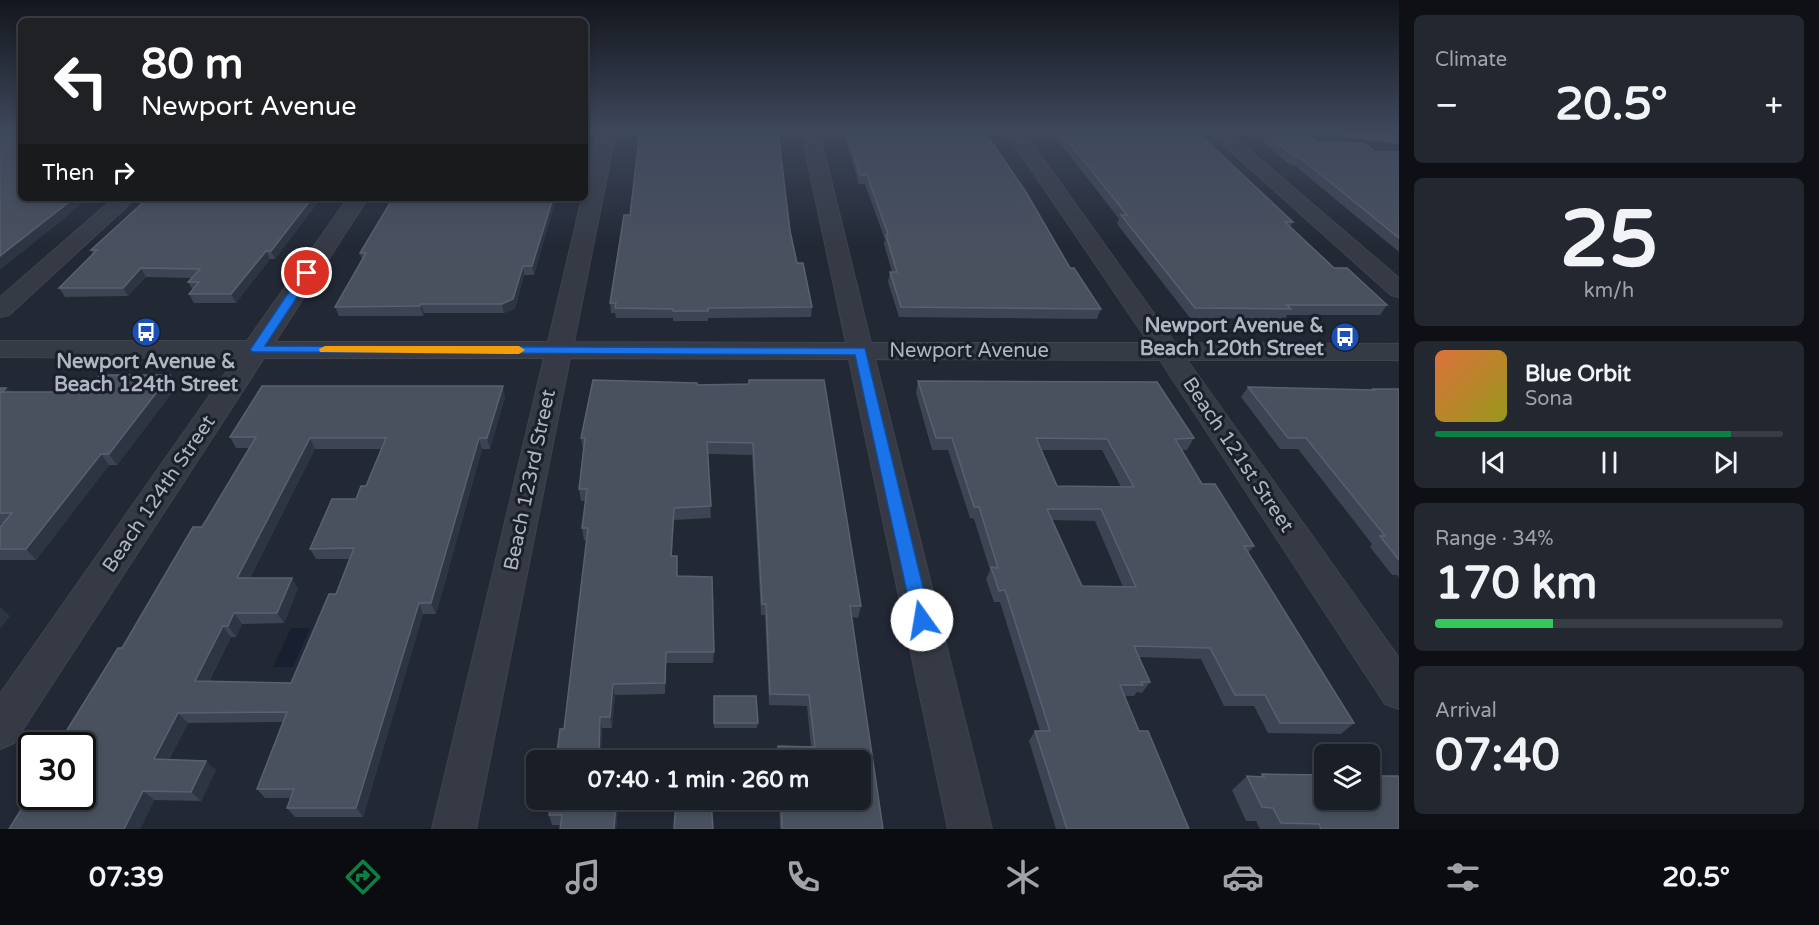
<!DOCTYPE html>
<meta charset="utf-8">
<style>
:root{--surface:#1a1e27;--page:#23272f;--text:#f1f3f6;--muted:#9fa2a7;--line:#383c44;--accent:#0b8043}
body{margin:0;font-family:"Varela Round",sans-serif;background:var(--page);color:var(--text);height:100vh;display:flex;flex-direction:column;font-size:22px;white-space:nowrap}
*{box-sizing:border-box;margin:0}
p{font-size:20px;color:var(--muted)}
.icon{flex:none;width:33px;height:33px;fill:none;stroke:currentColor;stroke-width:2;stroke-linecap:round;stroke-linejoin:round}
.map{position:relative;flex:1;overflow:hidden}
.side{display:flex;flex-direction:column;gap:15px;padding:15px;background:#0e1015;width:420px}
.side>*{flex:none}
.banner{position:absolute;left:18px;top:18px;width:570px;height:183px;border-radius:9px;box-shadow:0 3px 9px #0003,0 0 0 2px var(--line);background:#202124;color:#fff;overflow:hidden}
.tools{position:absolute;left:1314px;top:744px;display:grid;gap:12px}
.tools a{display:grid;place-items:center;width:66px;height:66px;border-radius:9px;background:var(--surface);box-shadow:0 3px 9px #0003,0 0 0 2px var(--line);font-size:30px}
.speed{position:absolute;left:18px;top:732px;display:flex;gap:12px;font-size:30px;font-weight:700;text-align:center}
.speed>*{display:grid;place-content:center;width:78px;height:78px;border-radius:50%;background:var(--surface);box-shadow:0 3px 9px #0003,0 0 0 2px var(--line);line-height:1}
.speed .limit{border:3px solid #111;border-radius:9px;background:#fff;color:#111}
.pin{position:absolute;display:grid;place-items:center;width:51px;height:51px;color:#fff;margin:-26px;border:3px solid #fff;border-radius:50%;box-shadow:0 2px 6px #0007}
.me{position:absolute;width:66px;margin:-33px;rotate:347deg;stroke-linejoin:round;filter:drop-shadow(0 0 4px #0008)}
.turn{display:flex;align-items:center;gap:21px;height:126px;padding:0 24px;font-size:27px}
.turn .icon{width:78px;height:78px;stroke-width:2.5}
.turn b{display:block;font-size:42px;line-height:51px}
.then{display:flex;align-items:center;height:57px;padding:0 24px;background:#0003;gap:12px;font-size:22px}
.big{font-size:45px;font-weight:700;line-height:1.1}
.side .tile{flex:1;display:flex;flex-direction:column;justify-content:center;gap:9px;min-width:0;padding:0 21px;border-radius:9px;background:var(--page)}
.side .dial{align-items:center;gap:0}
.dial b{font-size:78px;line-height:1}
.song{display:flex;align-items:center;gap:18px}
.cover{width:72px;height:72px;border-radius:9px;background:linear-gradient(135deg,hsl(20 70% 55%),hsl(60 70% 35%))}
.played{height:6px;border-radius:3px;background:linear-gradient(90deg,var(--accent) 85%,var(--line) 85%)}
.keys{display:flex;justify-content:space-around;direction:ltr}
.heat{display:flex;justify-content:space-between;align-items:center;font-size:33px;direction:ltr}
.charge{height:9px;border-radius:4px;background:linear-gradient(90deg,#34c759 34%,var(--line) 0)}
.trip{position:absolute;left:526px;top:750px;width:345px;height:60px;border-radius:9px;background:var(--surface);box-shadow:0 3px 9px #0003,0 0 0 2px var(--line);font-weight:700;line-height:60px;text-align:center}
.tab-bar{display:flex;height:96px;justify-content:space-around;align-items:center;background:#0a0c10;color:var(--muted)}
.tab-bar .icon{width:42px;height:42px}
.tab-bar .on{color:var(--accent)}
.tab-bar b{font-size:27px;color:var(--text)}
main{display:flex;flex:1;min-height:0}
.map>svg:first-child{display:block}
.water{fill:#171f31}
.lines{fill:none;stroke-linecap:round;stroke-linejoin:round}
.minor-casing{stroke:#3e434f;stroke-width:2}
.primary-casing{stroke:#3e434f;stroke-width:1}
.minor{fill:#353a45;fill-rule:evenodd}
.primary{fill:#535965;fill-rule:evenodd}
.wall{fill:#3d4453;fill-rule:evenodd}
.shaded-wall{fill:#2d3442}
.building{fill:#49515f;stroke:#59606f;stroke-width:1.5;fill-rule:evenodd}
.route{fill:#1a73e8;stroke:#114b97;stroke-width:1.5}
.slow{fill:#f59e0b}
.labels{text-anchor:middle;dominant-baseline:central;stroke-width:6;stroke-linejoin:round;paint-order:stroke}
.poi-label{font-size:20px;font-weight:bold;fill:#afb5c2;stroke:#1b1f2a;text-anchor:end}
.street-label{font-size:20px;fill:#afb5c2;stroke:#1b1f2a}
</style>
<main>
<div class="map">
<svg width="1399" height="829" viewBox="0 0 1399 829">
<rect width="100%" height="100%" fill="#222834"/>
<polygon class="water" points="291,628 310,628 293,667 273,667"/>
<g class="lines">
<g class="minor-casing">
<g id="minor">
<polygon points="598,131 616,131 574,342 846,343 801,131 819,131 871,343 1149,343 1005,131 1023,131 1175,343 1399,344 1399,360 1187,360 1399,658 1399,709 1385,704 1160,360 875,359 992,829 948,829 849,359 570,358 476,829 432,829 544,358 264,358 14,743 0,749 0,694 236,358 0,357 0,341 247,341 348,198 368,198 275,342 548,342 582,198 585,198 585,187"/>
<polygon points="1208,131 1227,131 1399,278 1399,297 1391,295"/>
<polygon points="114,198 136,198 9,315 0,317 0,297"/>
</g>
</g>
<g class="primary-casing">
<polygon id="primary" points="1335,131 1399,132 1399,144 1345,137 1338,135"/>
</g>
<use href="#minor" class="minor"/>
<use href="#primary" class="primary"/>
</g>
<g class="wall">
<polygon points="843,131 984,131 1070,268 1101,309 1097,319 899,317 888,282 890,272 892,272 884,244 885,240 865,184 859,184"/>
<polygon points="1051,131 1196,131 1293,222 1290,227 1334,268 1387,305 1380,315 1287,315 1285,319 1190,318 1117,224 1119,219"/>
<polygon points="1266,133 1376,152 1399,152 1399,252 1294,165 1290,165 1262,141"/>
<polygon points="148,198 321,198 275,259 270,259 236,303 194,303 189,294 193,290 188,282 192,278 146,277 128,296 65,297 59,288 93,254 91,250"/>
<polygon points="393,198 556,198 534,275 524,275 515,309 504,313 424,313 423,316 339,316 335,307 362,260 360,253"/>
<polygon points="790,231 797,263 812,307 811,317 708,318 708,321 673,321 673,318 616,318 615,313 611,313 610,303"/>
<polygon points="170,375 177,386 117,465 109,465 36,560 0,560 0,527 3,524 0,524 0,388 6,388 10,392 85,392"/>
<polygon points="749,380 861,606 858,618 852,617 883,829 780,829 779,800 861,800 861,760 777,760 778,746 811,747 807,706 769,705 765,615 761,615 752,455 708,454 711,518 674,520 672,556 678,576 714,652 713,663 666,663 665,694 615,695 612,728 602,728 601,755 556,760 564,729 587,540 584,540 582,528 586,501 581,501 579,489 583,450 581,438 697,385 748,384"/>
<path d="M918,381L1194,438L1187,450H1182L1202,484L1254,546L1248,553L1354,723L1341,734L1268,733L1254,706H1224L1201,659L1139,657L1150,682L1142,693L1137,692L1134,696H1124L1139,731L1189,829H1056L1029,741L1035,731H1040L1000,602H994L986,579L990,570L974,519L970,518L948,450H932L916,393ZM1041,450H1102L1121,487L1057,486ZM1052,520L1095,521L1123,587L1082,586Z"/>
<polygon points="1248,387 1371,390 1373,389 1399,389 1399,578 1397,575 1392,575 1370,547 1372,544 1298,449 1280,449 1241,397"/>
<path d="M505,397L490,449H482L436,614H423L363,817H295L287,808L290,798H265L257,789L283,722L188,723L169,760L216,770L201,801L154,800L140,829L122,648L202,527L250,448H236L230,437ZM315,449H381L366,486L356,499L310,549L316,559H350L336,594L291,683L209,682L231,637H236L242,624L284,623L298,588L250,578Z"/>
<polygon points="714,696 758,723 757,728 714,728"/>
<polygon points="1262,774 1399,829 1260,829 1256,821 1246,821 1232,790 1247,776 1259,777"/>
<polygon points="551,800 674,800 674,802 619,802 616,829 560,829 561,825 552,825 549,815"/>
</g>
<g class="shaded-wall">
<polygon points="74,198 88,198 60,222 0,270 0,256"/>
<polygon points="312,198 321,198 275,259 271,251"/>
<polygon points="553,198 556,198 534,275 532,266"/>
<polygon points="266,251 270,259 236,303 231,294"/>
<polygon points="523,266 524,275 515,309 504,313 502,304"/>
<polygon points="141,268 146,277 128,296 123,288"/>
<polygon points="421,304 424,313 423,316 420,306"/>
<polygon points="170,375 177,386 117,465 109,454"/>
<polygon points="503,386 505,397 490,449 487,438"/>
<polygon points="6,388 15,399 2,392"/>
<polygon points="310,438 315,449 244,589 237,578"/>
<polygon points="479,438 482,449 436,614 431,603"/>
<polygon points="101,454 109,465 36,560 26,549"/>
<polygon points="674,508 674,520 671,568 671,556"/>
<polygon points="292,578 298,588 284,623 277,613"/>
<polygon points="419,603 423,614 363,817 356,808"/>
<polygon points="0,607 10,616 0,629"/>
<polygon points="234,613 242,624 236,637 228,626"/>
<polygon points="223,626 231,637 204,691 195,681"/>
<polygon points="613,684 615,695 612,728 610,717"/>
<polygon points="178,713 188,723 164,769 154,759"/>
<polygon points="600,717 602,728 601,760 599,755"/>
<polygon points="206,761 216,770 201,801 191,792"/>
<polygon points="143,791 154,800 140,829 124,829"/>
<polygon points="616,800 618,800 619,802 616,829 614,829"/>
</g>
<g class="building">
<polygon points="0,131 21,131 21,198 74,198 0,256"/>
<polygon points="640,131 778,131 790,231 797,263 803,263 812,307 708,308 708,311 673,311 673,309 615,308 616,303 610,303 624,215 630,215"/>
<polygon points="847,131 984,131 1026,192 1070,268 1074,268 1101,309 901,307 890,272 897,272 886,235 888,234 867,175 860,175"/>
<polygon points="1060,131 1196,131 1293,222 1285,222 1334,268 1347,268 1387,305 1287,305 1291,309 1195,308 1121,215 1127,215"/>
<polygon points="1266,133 1304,133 1317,142 1364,143 1376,152 1399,152 1399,238 1299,157 1295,157"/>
<polygon points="148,198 312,198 271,251 266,251 231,294 189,294 199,282 188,282 200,269 141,268 123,288 59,288 97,250 91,250"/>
<polygon points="393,198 553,198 532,266 523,266 513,299 502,304 421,304 420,306 335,307 366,253 360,253"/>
<polygon points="100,375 170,375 109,454 101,454 26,549 0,549 0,527 12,513 0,513 0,388 6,388 2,392 85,392"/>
<polygon points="593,380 697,383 697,385 749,384 749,380 824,380 861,606 850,606 883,829 782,829 781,800 861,800 861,760 779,760 778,746 815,747 809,695 770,694 766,604 762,604 753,443 707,442 711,506 674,508 671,556 677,556 677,576 712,577 714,652 666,652 665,683 613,684 610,717 600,717 599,755 675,758 675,760 556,760 560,729 564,729 588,528 582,528 587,489 579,489 585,438 581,438"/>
<path d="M918,381L1157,382L1194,438L1175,439L1202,484H1215L1254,546H1244L1354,723H1280L1265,695H1235L1210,648L1134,646L1150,682H1141L1143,685H1120L1139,731H1148L1189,829H1067L1035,731H1050L1005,590L999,591L991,567L998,568L979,507H974L952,438H936ZM1036,438L1107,439L1134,487L1057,486ZM1047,509H1101L1136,587L1082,586Z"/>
<path d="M262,386H503L487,438H479L431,603H419L356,808H287L294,789H257L287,712L178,713L154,759L206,761L191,792L143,791L124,829H9L32,792V796H82V746H57L118,648H122L193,527H202L256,437H230ZM310,438H386L366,486H361L356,499H332L310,549L354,548L336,594H329L291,683L195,681L223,626H228L234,613H277L292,578H237Z"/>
<polygon points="1248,387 1374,390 1373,389 1399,389 1399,560 1380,536 1385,536 1306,438 1288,438"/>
<polygon points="714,696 756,696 758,723 714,723"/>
<polygon points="1262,774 1324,775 1324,800 1370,800 1370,776 1398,776 1399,779 1399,829 1321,829 1319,824 1281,823 1273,808 1262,807 1247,776 1264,777"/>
<polygon points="551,800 616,800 614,829 560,829 562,815 549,815"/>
<polygon points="676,800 711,800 713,829 674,829"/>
</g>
<linearGradient id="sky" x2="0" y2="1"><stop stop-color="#13161d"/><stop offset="0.53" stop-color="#3e485c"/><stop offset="1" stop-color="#3e485c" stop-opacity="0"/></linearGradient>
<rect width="1399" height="247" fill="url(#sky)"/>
<polygon class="route" points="307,270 313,273 265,346 865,348 931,620 928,625 922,627 916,625 913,620 855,355 252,352 250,349 252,347 303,271"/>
<polygon class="slow" points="325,346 519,346 525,350 519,354 320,352 319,349"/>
<defs>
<g id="bus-disc" transform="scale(1.5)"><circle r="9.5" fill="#1a4fb4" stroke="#1b1f2a"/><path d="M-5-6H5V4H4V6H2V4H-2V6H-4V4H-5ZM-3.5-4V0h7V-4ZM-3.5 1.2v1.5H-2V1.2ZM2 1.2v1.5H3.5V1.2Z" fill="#fff"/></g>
</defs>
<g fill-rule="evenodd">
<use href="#bus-disc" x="146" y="332"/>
<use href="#bus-disc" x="1345" y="337"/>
</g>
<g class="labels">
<g class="poi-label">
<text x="1324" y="326">Newport Avenue &amp;<tspan x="1324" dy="23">Beach 120th Street</tspan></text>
<text x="146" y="362" text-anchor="middle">Newport Avenue &amp;<tspan x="146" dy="23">Beach 124th Street</tspan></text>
</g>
<g class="street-label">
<text x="969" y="351">Newport Avenue</text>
<text transform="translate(1238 455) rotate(56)">Beach 121st Street</text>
<text transform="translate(530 480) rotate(-78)">Beach 123rd Street</text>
<text transform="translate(159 494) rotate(-56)">Beach 124th Street</text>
</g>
</g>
</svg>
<div class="tools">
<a><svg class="icon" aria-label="layers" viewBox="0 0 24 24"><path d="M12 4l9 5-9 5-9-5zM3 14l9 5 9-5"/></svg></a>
</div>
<div class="speed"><div class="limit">30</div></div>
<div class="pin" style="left:307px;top:273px;background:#d93025"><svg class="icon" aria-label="arrive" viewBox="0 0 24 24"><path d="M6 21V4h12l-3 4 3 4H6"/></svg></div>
<svg class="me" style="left:922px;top:620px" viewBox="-20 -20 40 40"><circle r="19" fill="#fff"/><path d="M0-13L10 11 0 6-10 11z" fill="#1a73e8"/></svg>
<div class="trip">07:40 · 1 min · 260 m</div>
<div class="banner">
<div class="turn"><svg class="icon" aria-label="left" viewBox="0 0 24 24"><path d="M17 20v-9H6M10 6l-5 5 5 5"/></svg><div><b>80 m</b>Newport Avenue</div></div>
<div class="then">Then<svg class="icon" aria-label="right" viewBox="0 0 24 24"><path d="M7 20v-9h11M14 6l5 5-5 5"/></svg></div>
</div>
</div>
<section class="side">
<div class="tile"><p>Climate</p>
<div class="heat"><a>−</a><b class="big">20.5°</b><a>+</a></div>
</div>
<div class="tile dial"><b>25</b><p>km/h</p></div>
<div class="tile">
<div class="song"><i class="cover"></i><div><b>Blue Orbit</b><p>Sona</p></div></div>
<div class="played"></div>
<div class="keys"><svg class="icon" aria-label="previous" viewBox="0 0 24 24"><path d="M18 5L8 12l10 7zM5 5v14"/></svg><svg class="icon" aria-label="pause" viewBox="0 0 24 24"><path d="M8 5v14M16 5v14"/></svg><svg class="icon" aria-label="next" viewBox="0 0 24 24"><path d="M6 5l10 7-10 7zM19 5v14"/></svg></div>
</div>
<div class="tile"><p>Range · 34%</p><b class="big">170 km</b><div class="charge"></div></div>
<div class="tile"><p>Arrival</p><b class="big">07:40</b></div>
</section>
</main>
<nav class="tab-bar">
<b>07:39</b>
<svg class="icon on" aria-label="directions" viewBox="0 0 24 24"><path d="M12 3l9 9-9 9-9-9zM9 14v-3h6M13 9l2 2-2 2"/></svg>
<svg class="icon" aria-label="music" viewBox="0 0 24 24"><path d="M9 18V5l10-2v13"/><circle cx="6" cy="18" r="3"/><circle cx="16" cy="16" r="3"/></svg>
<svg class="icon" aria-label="phone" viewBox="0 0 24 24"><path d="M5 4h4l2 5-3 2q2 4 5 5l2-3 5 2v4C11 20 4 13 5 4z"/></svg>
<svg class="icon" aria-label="climate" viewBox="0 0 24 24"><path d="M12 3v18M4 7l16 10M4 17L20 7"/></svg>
<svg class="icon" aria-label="car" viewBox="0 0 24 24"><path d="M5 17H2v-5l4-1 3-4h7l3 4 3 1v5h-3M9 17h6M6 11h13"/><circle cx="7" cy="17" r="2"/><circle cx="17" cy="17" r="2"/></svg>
<svg class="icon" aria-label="filters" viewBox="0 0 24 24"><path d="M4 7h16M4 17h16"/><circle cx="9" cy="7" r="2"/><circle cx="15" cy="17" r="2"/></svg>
<b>20.5°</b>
</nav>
